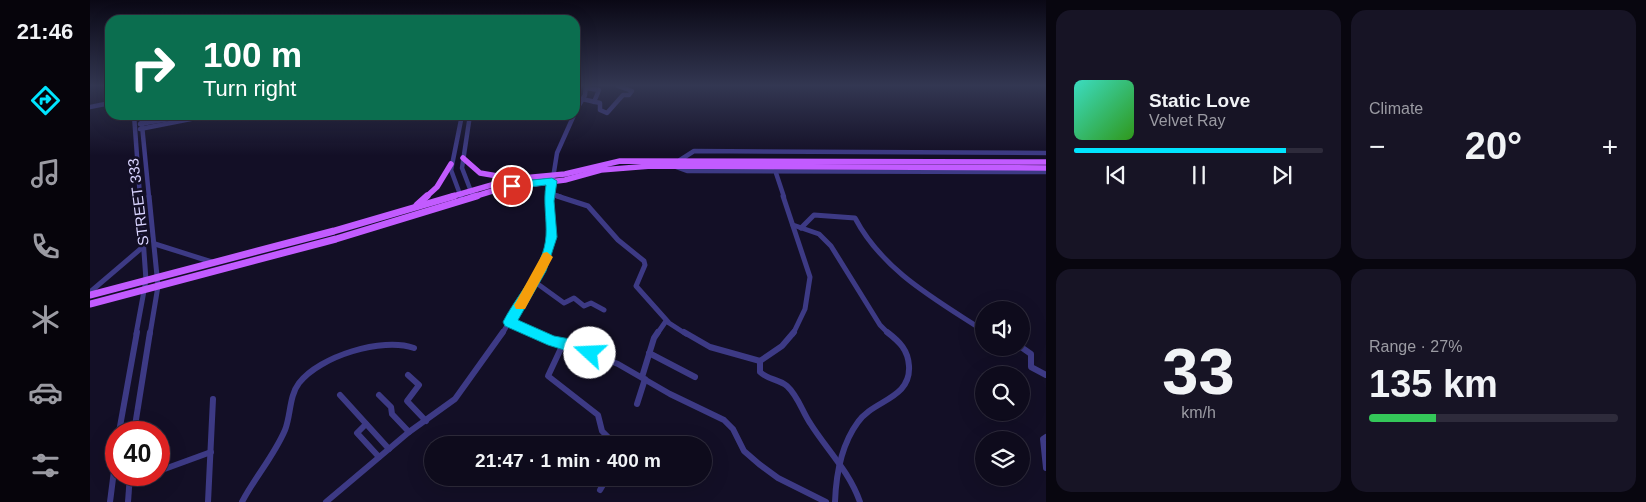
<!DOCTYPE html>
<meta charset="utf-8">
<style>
:root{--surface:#0e0b1c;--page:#171425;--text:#f1f3f6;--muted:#9b9ba3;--line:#2e2b3b;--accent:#00e5ff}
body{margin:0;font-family:Arial,sans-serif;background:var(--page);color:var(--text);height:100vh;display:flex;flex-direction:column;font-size:19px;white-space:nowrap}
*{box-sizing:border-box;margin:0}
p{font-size:16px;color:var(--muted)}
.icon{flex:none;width:28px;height:28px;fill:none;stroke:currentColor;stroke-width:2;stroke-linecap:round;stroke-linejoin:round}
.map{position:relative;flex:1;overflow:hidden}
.details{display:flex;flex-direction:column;gap:10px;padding:10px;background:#08060f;width:600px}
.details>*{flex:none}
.top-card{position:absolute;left:15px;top:15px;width:475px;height:105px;border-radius:15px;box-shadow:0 5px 20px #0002,0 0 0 1px var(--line);background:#0b6e4f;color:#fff;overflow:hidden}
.fabs{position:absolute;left:885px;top:301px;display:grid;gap:10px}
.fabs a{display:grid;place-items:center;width:55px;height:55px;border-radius:50%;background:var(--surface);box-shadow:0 5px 20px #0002,0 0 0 1px var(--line);font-size:25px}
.speed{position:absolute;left:15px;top:421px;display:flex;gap:10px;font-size:25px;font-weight:700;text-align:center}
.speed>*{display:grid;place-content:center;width:65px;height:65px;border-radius:50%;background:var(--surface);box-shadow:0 5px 20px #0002,0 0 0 1px var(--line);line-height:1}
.speed .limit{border:8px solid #d22;background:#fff;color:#111}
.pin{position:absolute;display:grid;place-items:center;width:42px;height:42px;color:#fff;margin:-21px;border:2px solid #fff;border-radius:50%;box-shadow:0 1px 5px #0007}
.me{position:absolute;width:55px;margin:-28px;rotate:290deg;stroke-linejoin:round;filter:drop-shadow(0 0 4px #0008)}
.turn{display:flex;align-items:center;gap:18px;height:105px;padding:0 15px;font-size:22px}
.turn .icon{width:65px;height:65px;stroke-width:2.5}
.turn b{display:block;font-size:35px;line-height:42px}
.big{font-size:38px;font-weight:700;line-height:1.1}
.details .tile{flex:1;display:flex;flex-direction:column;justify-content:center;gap:8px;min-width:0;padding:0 18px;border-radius:15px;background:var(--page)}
.details .dial{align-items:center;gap:0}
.dial b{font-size:65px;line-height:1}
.song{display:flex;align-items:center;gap:15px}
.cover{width:60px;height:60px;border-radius:8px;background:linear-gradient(135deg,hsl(170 70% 55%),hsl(110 70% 35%))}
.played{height:5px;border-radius:2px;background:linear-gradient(90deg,var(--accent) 85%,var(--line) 85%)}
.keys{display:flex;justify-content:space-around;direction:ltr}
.heat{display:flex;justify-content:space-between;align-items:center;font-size:28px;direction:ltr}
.charge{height:8px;border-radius:4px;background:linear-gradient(90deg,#34c759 27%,var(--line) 0)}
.details .tiles{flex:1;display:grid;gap:10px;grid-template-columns:repeat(2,1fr)}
.trip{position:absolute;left:334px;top:436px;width:288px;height:50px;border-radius:25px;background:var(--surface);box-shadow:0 5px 20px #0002,0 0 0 1px var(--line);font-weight:700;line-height:50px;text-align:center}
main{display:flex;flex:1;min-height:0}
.menu{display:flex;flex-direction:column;width:90px;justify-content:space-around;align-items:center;background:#06040b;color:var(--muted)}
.menu .icon{width:35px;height:35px}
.menu .on{color:var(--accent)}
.menu b{font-size:22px;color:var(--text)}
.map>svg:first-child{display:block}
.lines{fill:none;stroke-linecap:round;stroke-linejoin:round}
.minor-far2{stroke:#3d3a85;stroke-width:4.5}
.minor-far1{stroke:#3d3a85;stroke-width:5}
.minor{stroke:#3d3a85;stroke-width:6}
.major-far1{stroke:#c25bff;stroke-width:5.5}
.major{stroke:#c25bff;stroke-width:7}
.route{fill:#00e5ff;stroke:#0095a6}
.slow{fill:#f59e0b}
.labels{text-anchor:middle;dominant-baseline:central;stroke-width:5;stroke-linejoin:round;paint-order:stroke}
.street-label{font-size:15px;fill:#d9d4ff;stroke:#130f26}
</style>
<main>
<nav class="menu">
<b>21:46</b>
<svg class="icon on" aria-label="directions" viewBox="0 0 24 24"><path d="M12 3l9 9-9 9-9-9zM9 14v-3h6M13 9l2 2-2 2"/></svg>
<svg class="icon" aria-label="music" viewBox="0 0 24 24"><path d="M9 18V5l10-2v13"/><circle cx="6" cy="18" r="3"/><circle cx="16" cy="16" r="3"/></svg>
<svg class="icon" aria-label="phone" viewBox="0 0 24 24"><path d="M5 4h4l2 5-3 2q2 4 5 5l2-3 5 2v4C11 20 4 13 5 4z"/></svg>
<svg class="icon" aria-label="climate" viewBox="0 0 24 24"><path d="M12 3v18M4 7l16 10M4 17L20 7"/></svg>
<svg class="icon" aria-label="car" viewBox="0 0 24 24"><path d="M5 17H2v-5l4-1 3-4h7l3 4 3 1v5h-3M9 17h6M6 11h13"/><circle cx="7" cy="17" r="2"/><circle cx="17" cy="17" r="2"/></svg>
<svg class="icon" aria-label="filters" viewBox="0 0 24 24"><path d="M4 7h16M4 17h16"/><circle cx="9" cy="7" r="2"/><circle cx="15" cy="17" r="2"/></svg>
</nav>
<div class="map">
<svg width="956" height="502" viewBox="0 0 956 502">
<rect width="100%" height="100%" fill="#130f26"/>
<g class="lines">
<g class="minor-far2">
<polyline points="496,88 509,90 504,102"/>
<polyline points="492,99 510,103 510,110 517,113 533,95 539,95 542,91 528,86"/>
<polyline points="0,107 20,103"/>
<polyline points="485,112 495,95 496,86"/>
<polyline points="44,115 50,197"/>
<polyline points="51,115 59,197"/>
<polyline points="380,115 372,168 382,194"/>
<polyline points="50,124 96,116"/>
<polyline points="50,129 121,115"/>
<polyline points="590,160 604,151 956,153"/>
<polyline points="586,167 597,171 956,172"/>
<polyline points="686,173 694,197"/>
<polyline points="459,193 471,197"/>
<polyline points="371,197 361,170 372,115"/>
<polyline points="460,197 467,153 484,115"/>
</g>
<g class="minor-far1">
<polyline points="59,196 68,286 60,334"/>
<polyline points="467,196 498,206 528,240 554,261 555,265 546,286 579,323 596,334"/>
<polyline points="693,196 720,277 715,309 703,334"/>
<polyline points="703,225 729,234 741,246 790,325 799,334"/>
<path d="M711,228L724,215L765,218C793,271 845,299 894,331"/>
<polyline points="65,244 122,262"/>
<polyline points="445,282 474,303 484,298 494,306 501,303 514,310"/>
<polyline points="0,292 54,246"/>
<polyline points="420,322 447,334"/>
<polyline points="46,334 56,280 50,196"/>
<polyline points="412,334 456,260 461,237 460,196"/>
<polyline points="567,334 576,321"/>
</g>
<g class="minor">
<polyline points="444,332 528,364 580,394 634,420 643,429 654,451 669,464 688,478 736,502"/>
<polyline points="594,332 620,347 670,361"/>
<path d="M704,332L692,346L670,361V372C678,380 689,379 697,386C708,396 712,411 720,423C737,450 759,471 770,502"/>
<polyline points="473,344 458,376 508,415 512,431 526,445"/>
<polyline points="931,347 941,354 941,367 956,375"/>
<polyline points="559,353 605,377"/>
<polyline points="318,375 329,385 317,401 336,421"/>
<polyline points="552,377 564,338 568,332"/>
<polyline points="250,395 299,449"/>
<polyline points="289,395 301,407 302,414 319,432"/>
<polyline points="547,404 555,379"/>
<polyline points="276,424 267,433 289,457"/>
<polyline points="29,432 47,332"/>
<polyline points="44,432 60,332"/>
<polyline points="956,437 953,439 956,468"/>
<polyline points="69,471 121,452"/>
<polyline points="40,481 57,475"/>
<polyline points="510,490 517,478"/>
<polyline points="20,502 26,455"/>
<polyline points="38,502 40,475"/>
<polyline points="118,502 123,399"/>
<path d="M152,502C165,477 184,456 195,430C201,415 199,396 209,383C230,356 292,337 324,348"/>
<polyline points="236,502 319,432 365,399 413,332"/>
<path d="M745,502C746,474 751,445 768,422C783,400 821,399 819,366C818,350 810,342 797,332"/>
</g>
<g class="major-far1">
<polyline points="373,158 390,173 419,178"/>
<polyline points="336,197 347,187 361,164"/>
<polyline points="360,197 422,179 475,174 530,161 956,162"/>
<polyline points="383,197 412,188 475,180 511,170 561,166 956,168"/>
</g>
<g class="major">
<polyline points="327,205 337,196"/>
<polyline points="0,295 244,231 364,196"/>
<polyline points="0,304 246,239 387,196"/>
</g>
</g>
<linearGradient id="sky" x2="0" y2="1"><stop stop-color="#0a0815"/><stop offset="0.55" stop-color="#333752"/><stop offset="1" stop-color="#333752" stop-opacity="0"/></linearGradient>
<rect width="956" height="156" fill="url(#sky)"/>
<path class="route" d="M462,178L467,181L464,201L467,237L456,271L428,320L464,336L480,339L505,348L507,353L505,357L500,358L458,345L415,326L413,322C427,294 454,268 456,236C457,218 453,203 456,185L422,189L417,186L422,182Z"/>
<polygon class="slow" points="457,252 463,257 435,309 426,309 424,305 426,302 453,253"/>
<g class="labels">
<g class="street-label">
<text transform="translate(48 202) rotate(-97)">STREET 333</text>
</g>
</g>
</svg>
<div class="fabs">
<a><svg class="icon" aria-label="sound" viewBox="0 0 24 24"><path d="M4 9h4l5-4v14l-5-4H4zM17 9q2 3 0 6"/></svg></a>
<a><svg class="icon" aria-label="search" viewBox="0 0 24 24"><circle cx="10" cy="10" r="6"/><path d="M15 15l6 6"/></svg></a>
<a><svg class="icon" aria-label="layers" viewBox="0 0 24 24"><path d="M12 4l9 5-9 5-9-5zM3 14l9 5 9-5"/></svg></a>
</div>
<div class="speed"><div class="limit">40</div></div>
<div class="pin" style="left:422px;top:186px;background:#d93025"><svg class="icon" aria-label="arrive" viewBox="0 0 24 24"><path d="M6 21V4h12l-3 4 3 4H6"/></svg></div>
<svg class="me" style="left:500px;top:353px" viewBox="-20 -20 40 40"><circle r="19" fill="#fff"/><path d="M0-13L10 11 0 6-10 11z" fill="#00e5ff"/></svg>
<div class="trip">21:47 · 1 min · 400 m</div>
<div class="top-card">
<div class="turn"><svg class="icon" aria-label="right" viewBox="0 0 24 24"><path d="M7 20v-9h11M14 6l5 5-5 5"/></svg><div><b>100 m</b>Turn right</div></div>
</div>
</div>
<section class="details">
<div class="tiles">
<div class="tile">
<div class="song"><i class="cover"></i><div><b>Static Love</b><p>Velvet Ray</p></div></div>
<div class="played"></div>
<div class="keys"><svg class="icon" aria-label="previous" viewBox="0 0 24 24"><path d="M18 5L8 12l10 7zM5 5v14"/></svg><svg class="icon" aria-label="pause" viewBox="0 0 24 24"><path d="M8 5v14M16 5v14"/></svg><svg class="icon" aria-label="next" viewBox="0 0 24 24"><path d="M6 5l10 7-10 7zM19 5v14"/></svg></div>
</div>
<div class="tile"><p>Climate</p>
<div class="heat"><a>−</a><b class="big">20°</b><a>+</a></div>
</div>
<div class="tile dial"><b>33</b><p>km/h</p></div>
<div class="tile"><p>Range · 27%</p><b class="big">135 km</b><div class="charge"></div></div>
</div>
</section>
</main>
